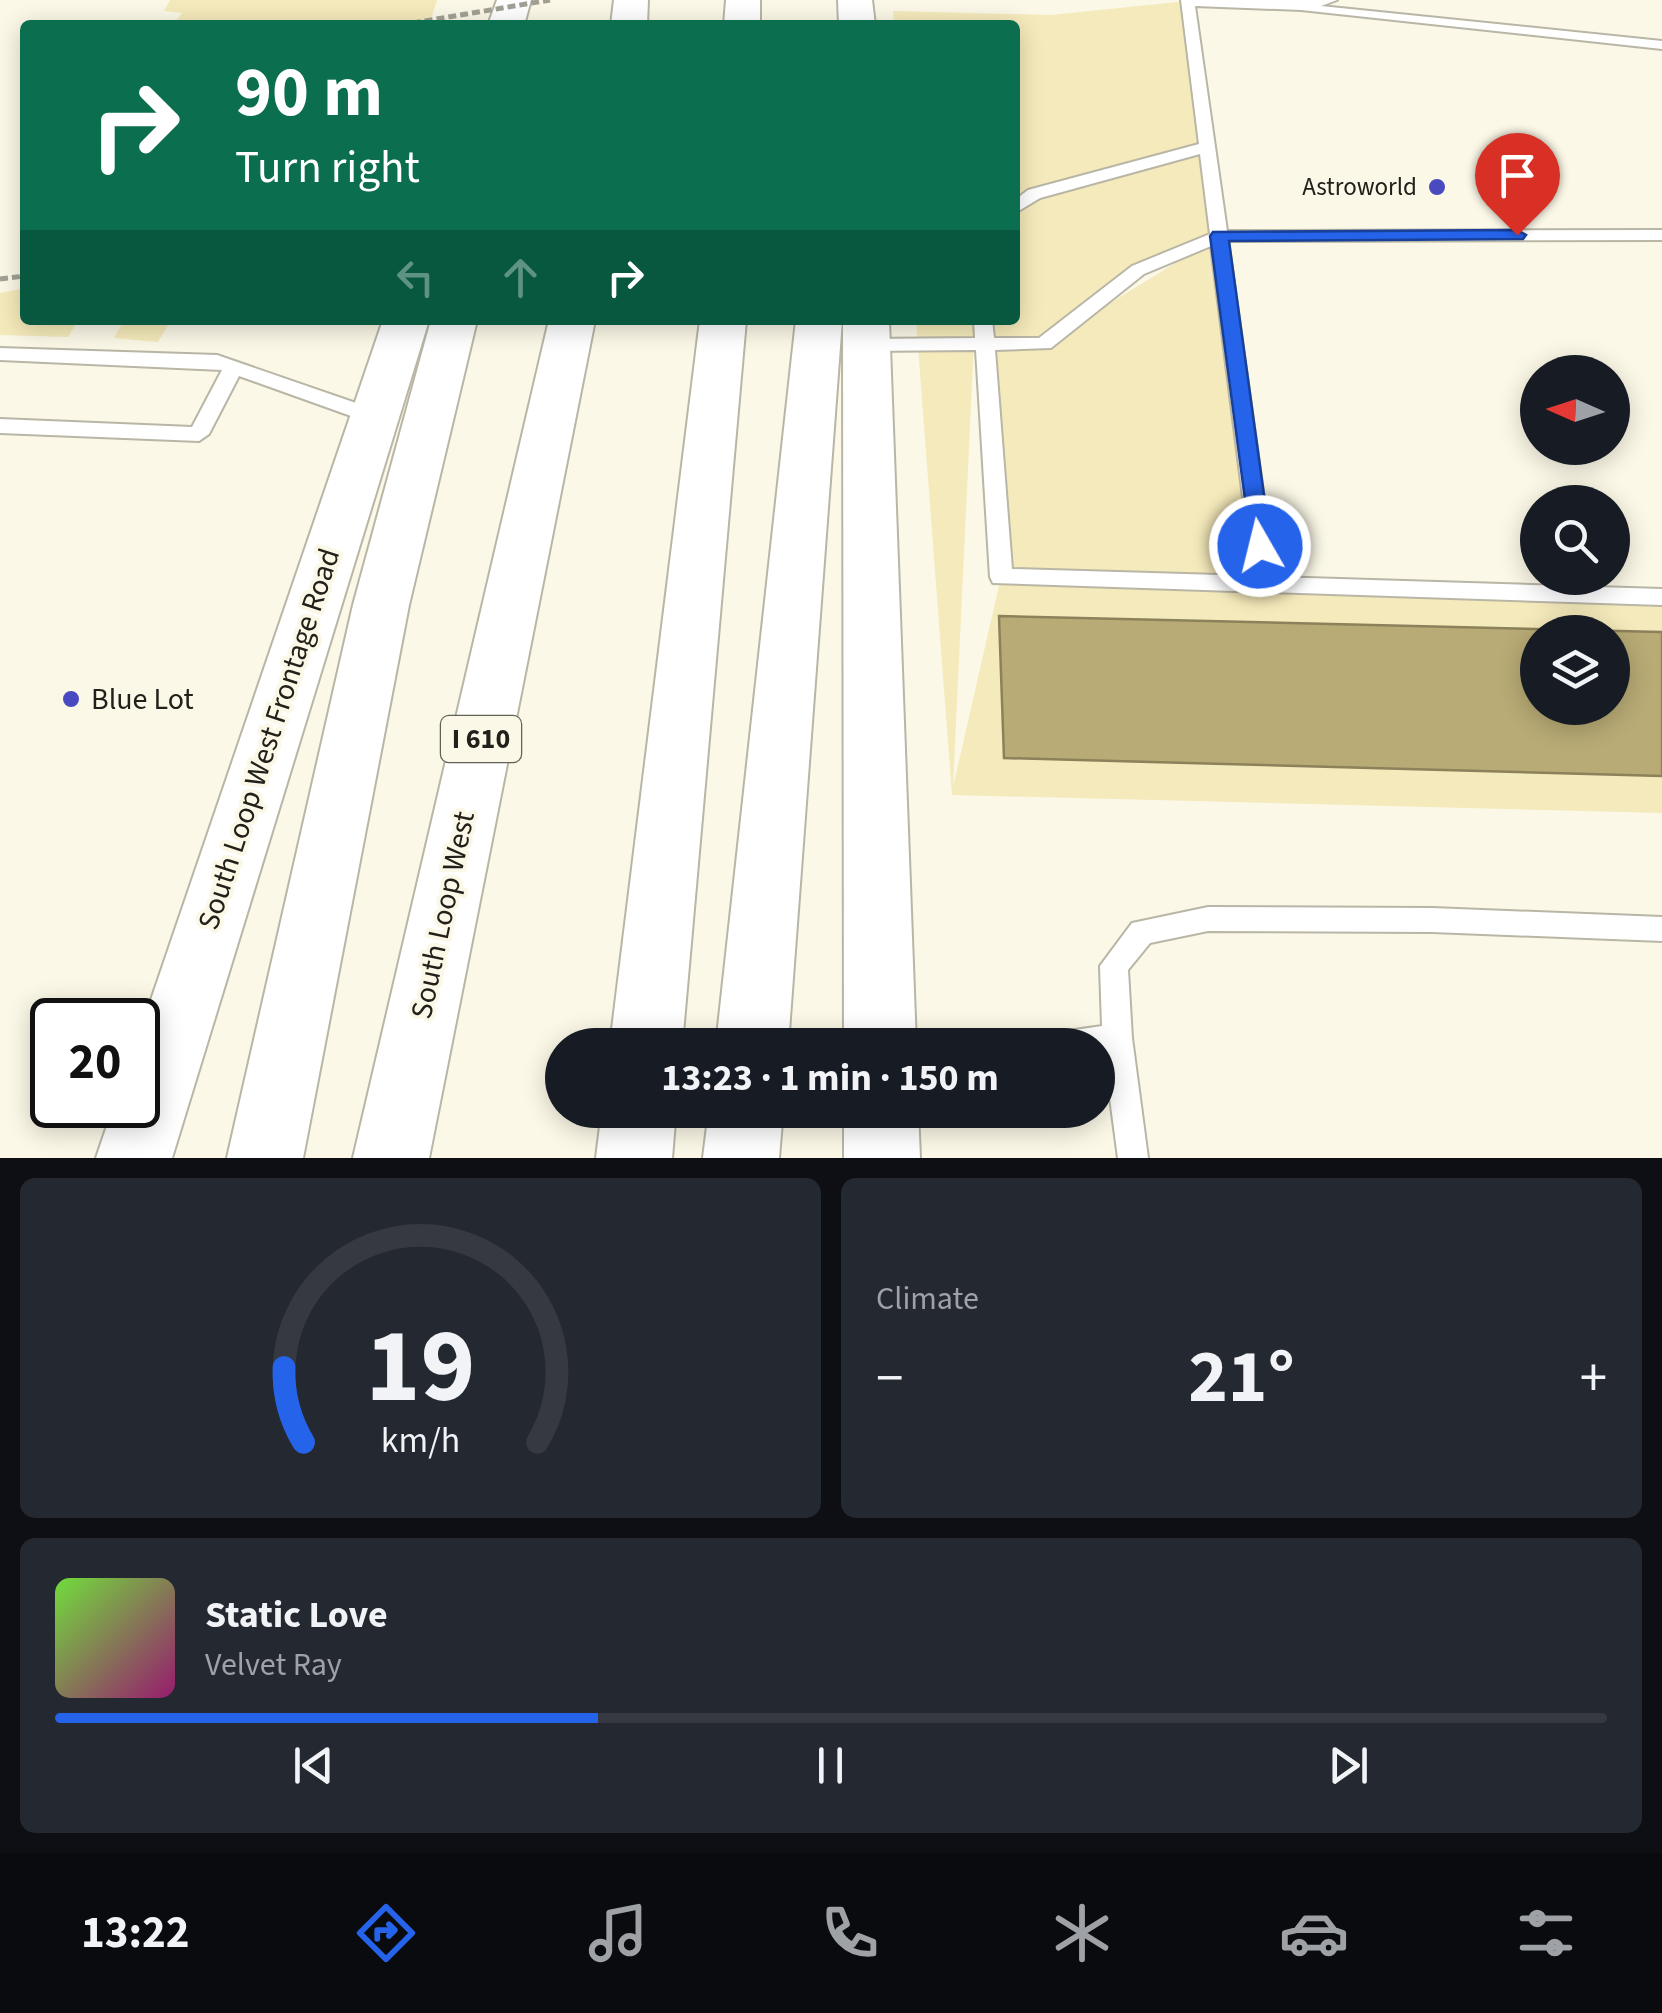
<!DOCTYPE html>
<meta charset="utf-8">
<style>
:root{--surface:#171b24;--page:#242831;--text:#f1f3f6;--muted:#9ea1a6;--line:#363941;--accent:#2563eb}
body{margin:0;font-family:"Source Sans 3",sans-serif;background:var(--page);color:var(--text);height:100vh;display:flex;flex-direction:column;font-size:38px;white-space:nowrap}
*{box-sizing:border-box;margin:0}
p{font-size:32px;color:var(--muted)}
.icon{flex:none;width:55px;height:55px;fill:none;stroke:currentColor;stroke-width:2;stroke-linecap:round;stroke-linejoin:round}
.map{position:relative;height:1158px;overflow:hidden}
.panel{display:flex;flex-direction:column;gap:20px;padding:20px;background:#0d0f14;flex:1}
.panel>*{flex:none}
.banner{position:absolute;left:20px;top:20px;width:1000px;height:305px;border-radius:10px;box-shadow:0 5px 25px #0003;background:#0b6e4f;color:#fff;overflow:hidden}
.needle{width:65px;rotate:273deg}
.tools{position:absolute;left:1520px;top:355px;display:grid;gap:20px}
.tools a{display:grid;place-items:center;width:110px;height:110px;border-radius:50%;background:var(--surface);box-shadow:0 5px 25px #0003;font-size:50px}
.speed{position:absolute;left:30px;top:998px;display:flex;gap:20px;font-size:50px;font-weight:700;text-align:center}
.speed>*{display:grid;place-content:center;width:130px;height:130px;border-radius:50%;background:var(--surface);box-shadow:0 5px 25px #0003;line-height:1}
.speed .limit{border:5px solid #111;border-radius:15px;background:#fff;color:#111}
.pin{position:absolute;display:grid;place-items:center;width:85px;height:85px;color:#fff;margin:-102px -42px;border-radius:50% 50% 50% 0;rotate:-45deg;box-shadow:0 0 10px #0007}
.pin .icon{rotate:45deg}
.me{position:absolute;width:110px;margin:-55px;rotate:352deg;stroke-linejoin:round;filter:drop-shadow(0 0 8px #0008)}
.turn{display:flex;align-items:center;gap:35px;height:210px;padding:0 50px;font-size:45px}
.turn .icon{width:130px;height:130px;stroke-width:2.5}
.turn b{display:block;font-size:70px;line-height:85px}
.lanes{display:flex;align-items:center;height:95px;padding:0 50px;background:#0003;justify-content:center;gap:50px;direction:ltr}
.lanes .off{opacity:.35}
.big{font-size:75px;font-weight:700;line-height:1.1}
.panel .widget{flex:1;display:flex;flex-direction:column;justify-content:center;gap:15px;min-width:0;padding:0 35px;border-radius:15px;background:var(--page)}
.panel .dial{align-items:center;gap:0}
.dial svg{height:260px;overflow:visible;fill:none;stroke:var(--line);stroke-width:7;stroke-linecap:round;text-anchor:middle}
.dial text{fill:var(--text);stroke:none}
.song{display:flex;align-items:center;gap:30px}
.cover{width:120px;height:120px;border-radius:15px;background:linear-gradient(135deg,hsl(100 70% 55%),hsl(320 70% 35%))}
.played{height:10px;border-radius:5px;background:linear-gradient(90deg,var(--accent) 35%,var(--line) 35%)}
.keys{display:flex;justify-content:space-around;direction:ltr}
.heat{display:flex;justify-content:space-between;align-items:center;font-size:55px;direction:ltr}
.panel .tiles{flex:1;display:grid;gap:20px;grid-template-columns:1fr 1fr}
.widget:last-child{grid-column:span 2}
.trip{position:absolute;left:545px;top:1028px;width:570px;height:100px;border-radius:50px;background:var(--surface);box-shadow:0 5px 25px #0003;font-weight:700;line-height:100px;text-align:center}
.menu{display:flex;height:160px;justify-content:space-around;align-items:center;background:#090b0e;color:var(--muted)}
.menu .icon{width:70px;height:70px}
.menu .on{color:var(--accent)}
.menu b{font-size:45px;color:var(--text)}
.map>svg:first-child{display:block}
.green{fill:#f5eabb;fill-rule:evenodd}
.water{fill:#b8ab75;stroke:#8b815a;stroke-width:2.5;fill-rule:evenodd}
.lines{fill:none;stroke-linecap:round;stroke-linejoin:round}
.service-casing{stroke:#b9b6a6;stroke-width:4}
.secondary-casing{stroke:#b9b6a6;stroke-width:4}
.motorway-casing{stroke:#b9b6a6;stroke-width:4}
.path{stroke:#a2a094;stroke-width:5;stroke-dasharray:8 4;stroke-linecap:butt}
.service{fill:#fff;fill-rule:evenodd}
.secondary{fill:#fff;fill-rule:evenodd}
.motorway{fill:#fff;fill-rule:evenodd}
.path-bridge{stroke:#a2a094;stroke-width:5;stroke-dasharray:8 4;stroke-linecap:butt}
.route{fill:#2563eb;stroke:#184099;stroke-width:2.5}
.poi-dot{fill:#494ac0;stroke:#fbf8e7;stroke-width:4}
.labels{text-anchor:middle;dominant-baseline:central;stroke-width:8;stroke-linejoin:round;paint-order:stroke}
.far-poi-label{font-size:25px;fill:#21201a;stroke:#fbf8e7;text-anchor:end}
.shield{fill:#fbf8e7;stroke:#626158;stroke-width:2.5}
.shield-label{font-size:28px;font-weight:bold;fill:#21201a}
.poi-label{font-size:30px;fill:#21201a;stroke:#fbf8e7;text-anchor:start}
.street-label{font-size:30px;fill:#21201a;stroke:#fbf8e7}
</style>
<div class="map">
<svg width="1662" height="1158" viewBox="0 0 1662 1158">
<rect width="100%" height="100%" fill="#fbf8e7"/>
<g class="green">
<polygon points="170,0 437,0 429,25 173,25 182,13 164,11"/>
<path d="M1187,1L1265,585L1662,597V813L952,795L916,320H975L953,787L1001,577L983,320H1015V25H894L893,11L1051,15ZM1211,241L1055,337L1137,270ZM1538,632H1612V708H1538Z"/>
<polygon points="25,288 25,320 78,320 68,337 0,335 0,293"/>
<polygon points="124,320 171,320 158,342 114,338"/>
</g>
<path class="water" d="M999,616L1662,632V776L1004,758ZM1538,632H1612V708H1538Z"/>
<g class="lines">
<g class="service-casing">
<g id="service">
<path d="M1181,0H1337L1321,6L1662,41V49L1301,10L1195,6L1227,231L1662,230V240L1228,241L1275,577L1662,589V605L993,583L990,577L976,350L866,351L856,345L866,339L975,338L974,320H992L994,338H1039L1132,266L1210,234L1200,154L1040,198L1015,213V200L1028,190L1199,144ZM1211,246L1253,576L1012,569L995,350L1051,348L1144,274Z"/>
<polygon points="0,348 217,355 379,411 382,416 379,421 365,421 239,376 209,434 199,441 0,433 0,419 192,427 222,370 0,360"/>
<polygon points="1208,907 1432,908 1662,917 1662,941 1432,932 1208,931 1150,943 1128,970 1132,1038 1148,1158 1118,1158 1104,1053 1098,1054 1098,1045 1035,1045 1040,1035 1102,1026 1100,966 1132,923"/>
</g>
</g>
<g class="secondary-casing">
<g id="secondary">
<polygon points="497,0 531,0 524,25 488,25"/>
<polygon points="838,0 872,0 875,25 839,25"/>
<polygon points="383,320 429,320 172,1158 96,1158 114,1105 138,1105 138,1038"/>
<polygon points="843,320 889,320 916,1045 844,1045"/>
<polygon points="844,1110 918,1110 920,1158 844,1158"/>
</g>
</g>
<g class="motorway-casing">
<g id="motorway">
<polygon points="614,0 648,0 647,25 611,25"/>
<polygon points="726,0 760,0 760,25 724,25"/>
<polygon points="431,320 477,320 409,605 303,1158 227,1158 353,605"/>
<polygon points="549,320 595,320 429,1158 353,1158"/>
<polygon points="700,320 746,320 682,1045 610,1045"/>
<polygon points="796,320 842,320 788,1045 716,1045"/>
<polygon points="602,1110 676,1110 672,1158 596,1158"/>
<polygon points="709,1110 783,1110 779,1158 703,1158"/>
</g>
</g>
<polyline class="path" points="0,279 25,276"/>
<use href="#service" class="service"/>
<use href="#secondary" class="secondary"/>
<use href="#motorway" class="motorway"/>
<polyline class="path-bridge" points="401,25 550,0"/>
</g>
<polygon class="route" points="1517,230 1526,235 1523,239 1229,241 1271,546 1268,552 1252,552 1210,236 1213,232"/>
<g class="poi-dot">
<circle cx="1437" cy="187" r="10"/>
<circle cx="71" cy="699" r="10"/>
</g>
<g class="labels">
<g class="far-poi-label">
<text x="1417" y="187">Astroworld</text>
</g>
<rect class="shield" x="441" y="716" width="80" height="46" rx="8"/>
<g class="shield-label">
<text x="481" y="739">I 610</text>
</g>
<g class="poi-label">
<text x="91" y="699">Blue Lot</text>
</g>
<g class="street-label">
<text transform="translate(269 739) rotate(-72)">South Loop West Frontage Road</text>
<text transform="translate(443 915) rotate(-78)">South Loop West</text>
</g>
</g>
</svg>
<div class="tools">
<a><svg class="needle" viewBox="-14 -14 28 28"><path d="M0-13l5 13h-10z" fill="#e53935"/><path d="M0 13l5-13h-10z" fill="#9ea1a6"/></svg></a>
<a><svg class="icon" aria-label="search" viewBox="0 0 24 24"><circle cx="10" cy="10" r="6"/><path d="M15 15l6 6"/></svg></a>
<a><svg class="icon" aria-label="layers" viewBox="0 0 24 24"><path d="M12 4l9 5-9 5-9-5zM3 14l9 5 9-5"/></svg></a>
</div>
<div class="speed"><div class="limit">20</div></div>
<div class="pin" style="left:1517px;top:235px;background:#d93025"><svg class="icon" aria-label="arrive" viewBox="0 0 24 24"><path d="M6 21V4h12l-3 4 3 4H6"/></svg></div>
<svg class="me" style="left:1260px;top:546px" viewBox="-20 -20 40 40"><circle r="17" fill="#2563eb" stroke="#fff" stroke-width="3"/><path d="M0-11L8 9 0 5-8 9z" fill="#fff"/></svg>
<div class="trip">13:23 · 1 min · 150 m</div>
<div class="banner">
<div class="turn"><svg class="icon" aria-label="right" viewBox="0 0 24 24"><path d="M7 20v-9h11M14 6l5 5-5 5"/></svg><div><b>90 m</b>Turn right</div></div>
<div class="lanes"><svg class="icon off" aria-label="left" viewBox="0 0 24 24"><path d="M17 20v-9H6M10 6l-5 5 5 5"/></svg><svg class="icon off" aria-label="ahead" viewBox="0 0 24 24"><path d="M12 20V5M6 11l6-6 6 6"/></svg><svg class="icon" aria-label="right" viewBox="0 0 24 24"><path d="M7 20v-9h11M14 6l5 5-5 5"/></svg></div>
</div>
</div>
<section class="panel">
<div class="tiles">
<div class="widget dial"><svg viewBox="0 0 100 80">
<path d="M14 69A42 42 0 1 1 86 69"/>
<path d="M14 69A42 42 0 0 1 8 46" stroke="#2563eb"/>
<text x="50" y="56" font-size="32" font-weight="700">19</text>
<text x="50" y="72" font-size="11">km/h</text>
</svg></div>
<div class="widget"><p>Climate</p>
<div class="heat"><a>−</a><b class="big">21°</b><a>+</a></div>
</div>
<div class="widget">
<div class="song"><i class="cover"></i><div><b>Static Love</b><p>Velvet Ray</p></div></div>
<div class="played"></div>
<div class="keys"><svg class="icon" aria-label="previous" viewBox="0 0 24 24"><path d="M18 5L8 12l10 7zM5 5v14"/></svg><svg class="icon" aria-label="pause" viewBox="0 0 24 24"><path d="M8 5v14M16 5v14"/></svg><svg class="icon" aria-label="next" viewBox="0 0 24 24"><path d="M6 5l10 7-10 7zM19 5v14"/></svg></div>
</div>
</div>
</section>
<nav class="menu">
<b>13:22</b>
<svg class="icon on" aria-label="directions" viewBox="0 0 24 24"><path d="M12 3l9 9-9 9-9-9zM9 14v-3h6M13 9l2 2-2 2"/></svg>
<svg class="icon" aria-label="music" viewBox="0 0 24 24"><path d="M9 18V5l10-2v13"/><circle cx="6" cy="18" r="3"/><circle cx="16" cy="16" r="3"/></svg>
<svg class="icon" aria-label="phone" viewBox="0 0 24 24"><path d="M5 4h4l2 5-3 2q2 4 5 5l2-3 5 2v4C11 20 4 13 5 4z"/></svg>
<svg class="icon" aria-label="climate" viewBox="0 0 24 24"><path d="M12 3v18M4 7l16 10M4 17L20 7"/></svg>
<svg class="icon" aria-label="car" viewBox="0 0 24 24"><path d="M5 17H2v-5l4-1 3-4h7l3 4 3 1v5h-3M9 17h6M6 11h13"/><circle cx="7" cy="17" r="2"/><circle cx="17" cy="17" r="2"/></svg>
<svg class="icon" aria-label="filters" viewBox="0 0 24 24"><path d="M4 7h16M4 17h16"/><circle cx="9" cy="7" r="2"/><circle cx="15" cy="17" r="2"/></svg>
</nav>
